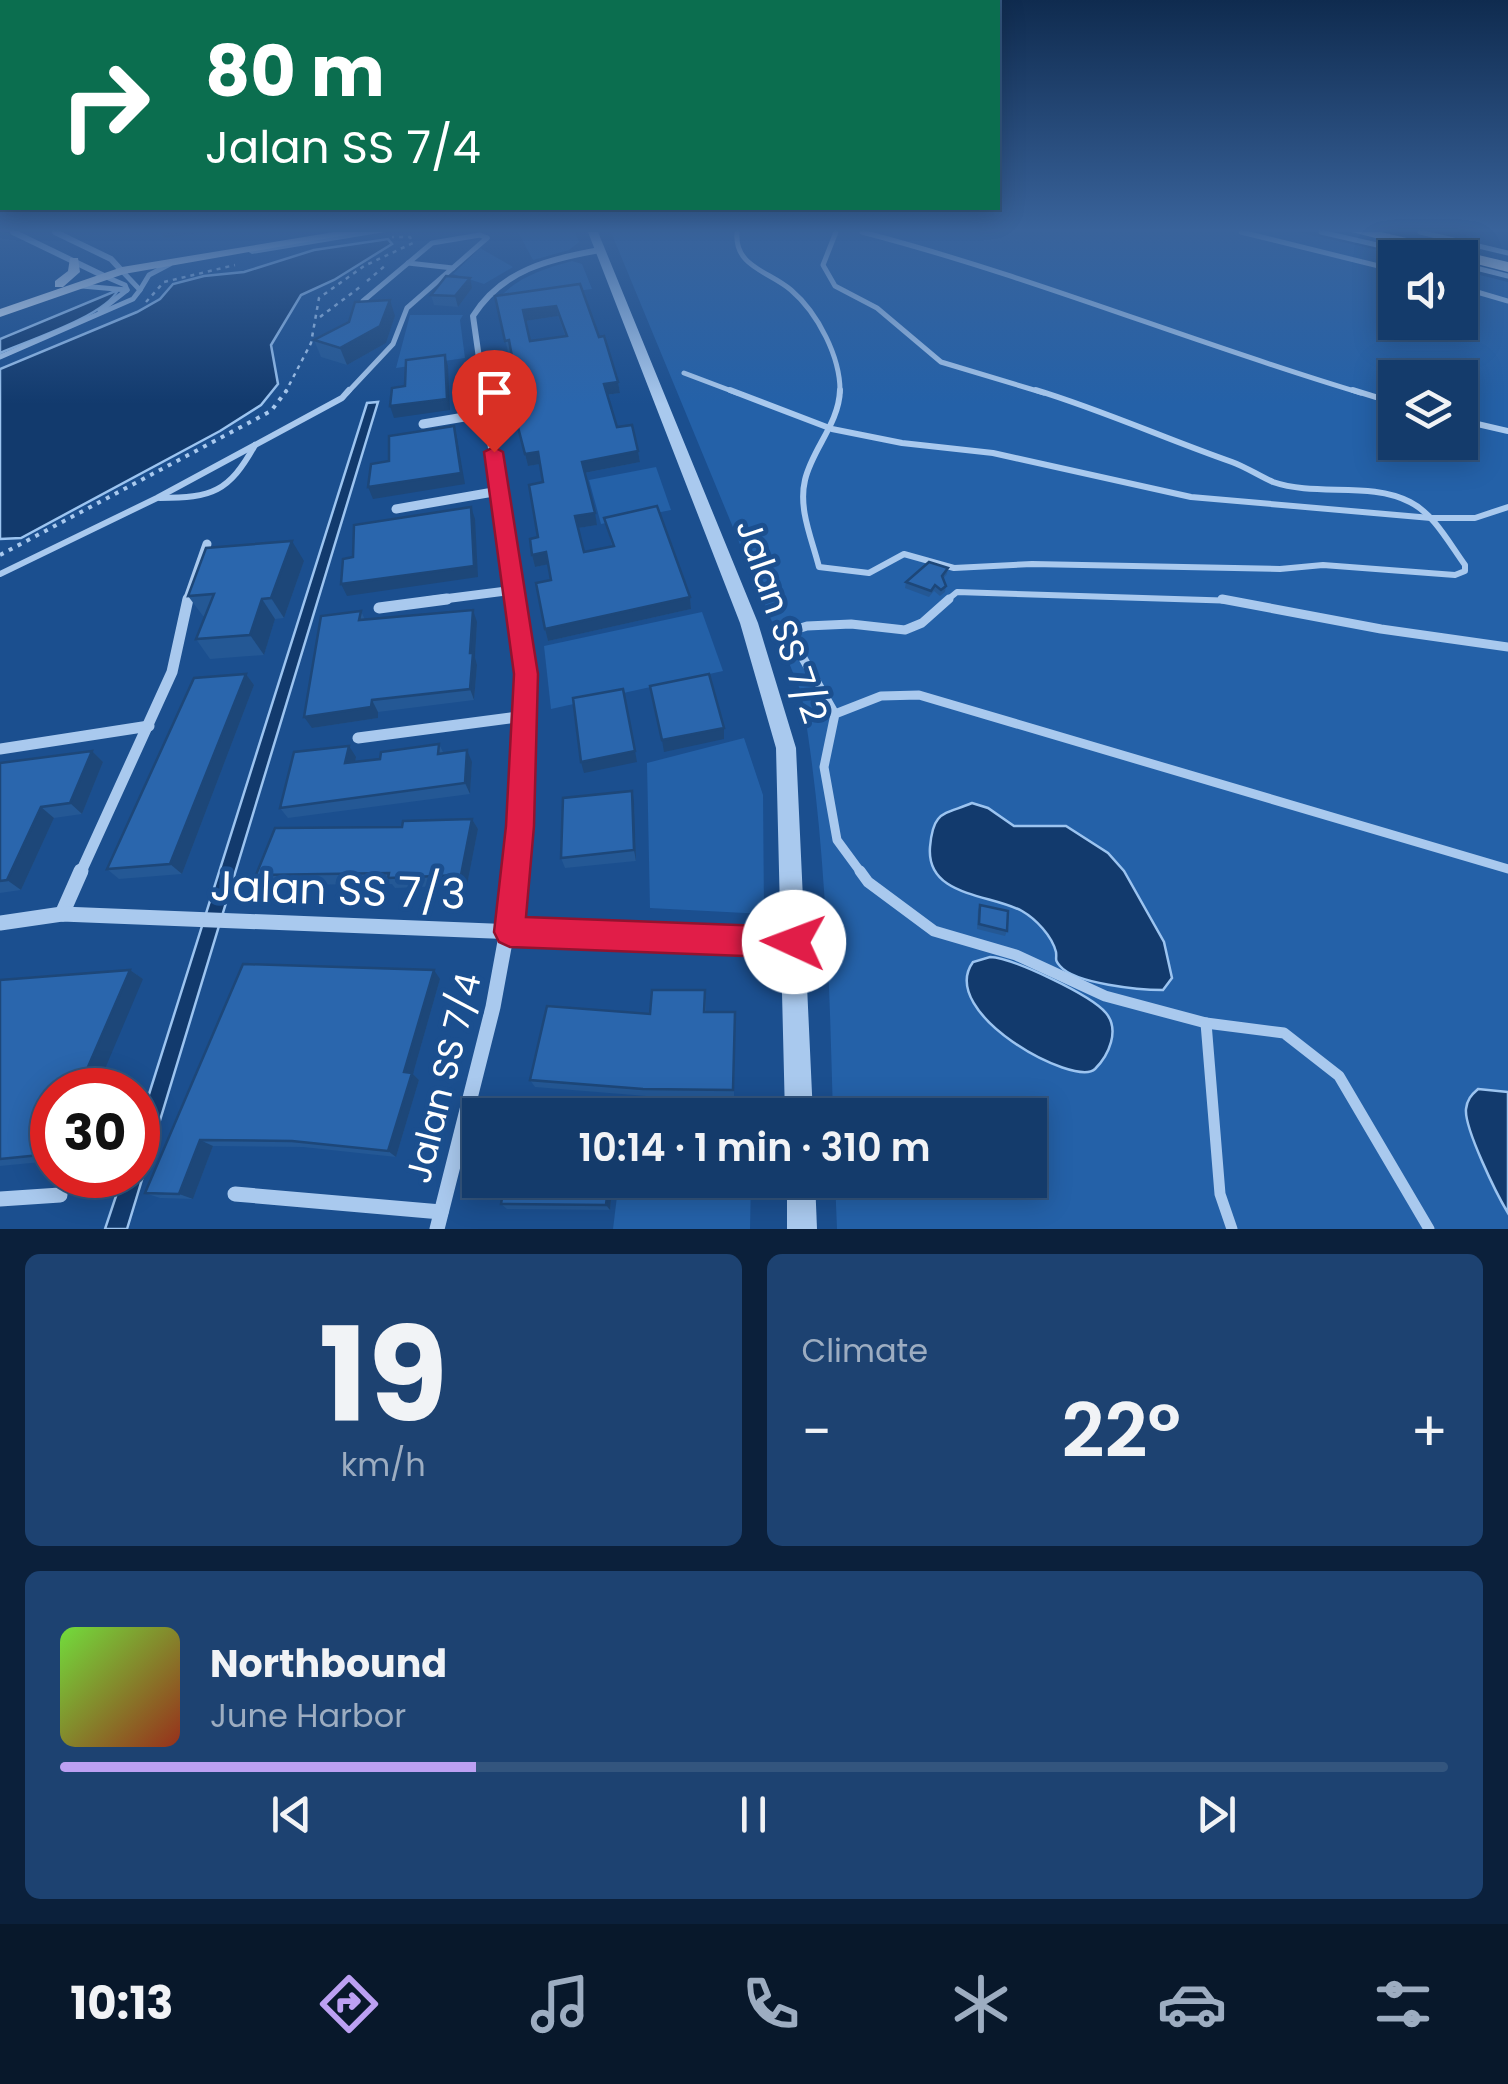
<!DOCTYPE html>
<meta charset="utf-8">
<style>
:root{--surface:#143b6b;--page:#1d4271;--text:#f1f3f6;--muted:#9dadc1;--line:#33557e;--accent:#bca0f2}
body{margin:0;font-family:Poppins,sans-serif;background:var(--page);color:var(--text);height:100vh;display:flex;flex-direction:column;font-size:38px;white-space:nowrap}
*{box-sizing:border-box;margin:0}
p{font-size:32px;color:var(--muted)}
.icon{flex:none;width:55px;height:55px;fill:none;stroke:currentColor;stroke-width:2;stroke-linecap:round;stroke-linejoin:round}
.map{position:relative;height:1229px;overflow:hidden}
.panel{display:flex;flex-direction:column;gap:25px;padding:25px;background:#0b203b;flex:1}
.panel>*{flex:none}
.banner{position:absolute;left:0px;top:0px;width:1000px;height:210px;box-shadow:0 5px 25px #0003,0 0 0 2px var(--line);background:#0b6e4f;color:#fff;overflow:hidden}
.controls{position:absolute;left:1378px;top:240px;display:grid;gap:20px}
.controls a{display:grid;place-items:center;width:100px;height:100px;border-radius:0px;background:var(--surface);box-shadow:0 5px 25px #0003,0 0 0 2px var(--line);font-size:50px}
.speed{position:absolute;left:30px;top:1068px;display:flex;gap:20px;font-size:50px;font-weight:700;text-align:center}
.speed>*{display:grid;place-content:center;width:130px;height:130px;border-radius:50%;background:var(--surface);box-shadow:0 5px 25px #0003,0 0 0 2px var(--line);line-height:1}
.speed .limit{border:15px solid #d22;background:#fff;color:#111}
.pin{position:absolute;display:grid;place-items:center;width:85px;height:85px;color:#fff;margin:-102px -42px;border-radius:50% 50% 50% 0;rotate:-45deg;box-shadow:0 0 10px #0007}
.pin .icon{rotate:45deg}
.me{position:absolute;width:110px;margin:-55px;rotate:272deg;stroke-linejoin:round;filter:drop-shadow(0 0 8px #0008)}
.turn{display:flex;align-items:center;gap:35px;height:210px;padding:0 40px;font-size:45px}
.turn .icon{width:130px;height:130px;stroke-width:2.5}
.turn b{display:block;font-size:70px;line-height:85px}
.big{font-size:75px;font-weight:600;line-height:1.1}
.panel .card{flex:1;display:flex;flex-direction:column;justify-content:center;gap:15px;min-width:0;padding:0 35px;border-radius:15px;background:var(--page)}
.panel .dial{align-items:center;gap:0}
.dial b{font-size:130px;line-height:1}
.song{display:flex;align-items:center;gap:30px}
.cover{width:120px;height:120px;border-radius:15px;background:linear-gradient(135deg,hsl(100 70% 55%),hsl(10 70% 35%))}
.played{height:10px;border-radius:5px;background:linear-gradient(90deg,var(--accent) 30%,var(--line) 30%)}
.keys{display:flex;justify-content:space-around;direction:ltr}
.heat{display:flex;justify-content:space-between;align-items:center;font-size:55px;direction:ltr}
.panel .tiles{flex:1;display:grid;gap:25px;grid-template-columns:1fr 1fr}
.card:last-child{grid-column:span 2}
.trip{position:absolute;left:462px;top:1098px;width:585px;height:100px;border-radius:0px;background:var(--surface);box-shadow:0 5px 25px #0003,0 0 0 2px var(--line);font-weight:600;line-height:100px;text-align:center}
.menu{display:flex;height:160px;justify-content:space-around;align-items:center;background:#08182b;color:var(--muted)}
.menu .icon{width:70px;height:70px}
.menu .current{color:var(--accent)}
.menu b{font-size:45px;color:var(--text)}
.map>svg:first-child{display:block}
.green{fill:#2461a8;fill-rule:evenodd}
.water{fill:#123a6d;stroke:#9cc4f0;stroke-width:2.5}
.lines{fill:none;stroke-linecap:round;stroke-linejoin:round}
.path-far1{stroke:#a9c9ee;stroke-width:2.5;stroke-dasharray:4 5;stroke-linecap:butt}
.path{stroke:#a9c9ee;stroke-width:4;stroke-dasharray:4 6;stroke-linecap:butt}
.service-far3{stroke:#a9c9ee;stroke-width:5}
.service-far2{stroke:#a9c9ee;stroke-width:6}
.service-far1{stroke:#a9c9ee;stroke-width:9}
.service{stroke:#a9c9ee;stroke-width:11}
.minor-far3{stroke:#a9c9ee;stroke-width:6}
.minor-far2{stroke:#a9c9ee;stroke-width:9}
.minor-far1{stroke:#a9c9ee;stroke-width:11}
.minor{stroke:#a9c9ee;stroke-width:15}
.tertiary{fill:#a9c9ee;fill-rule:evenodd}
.secondary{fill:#d6e6fa;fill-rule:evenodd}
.trunk{fill:#f8faff;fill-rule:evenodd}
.wall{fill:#245895;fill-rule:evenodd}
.shaded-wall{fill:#1d4779}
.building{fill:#2a66ad;stroke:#1d4779;stroke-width:2.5;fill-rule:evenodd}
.route{fill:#e11d48;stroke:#92132f;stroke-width:2.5}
.labels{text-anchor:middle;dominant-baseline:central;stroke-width:10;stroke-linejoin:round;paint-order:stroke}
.street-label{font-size:35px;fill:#fff;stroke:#1b4f8f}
.near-street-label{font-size:42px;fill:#fff;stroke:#1b4f8f}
</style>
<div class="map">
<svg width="1508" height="1229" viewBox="0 0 1508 1229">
<rect width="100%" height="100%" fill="#1b4f8f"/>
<g class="green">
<polygon points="518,232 575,232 579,242 569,250 533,260"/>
<path d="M611,232H1298L1409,257L1395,258V322H1460V270L1508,282V1229H837L835,1180H1030V1115H833C829,973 826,833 801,692ZM1395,378H1460V442H1395Z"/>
<polygon points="480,248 513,267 484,284 453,274"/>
<path d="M572,261L582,264L592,289L495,302C517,277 540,270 572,261Z"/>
<polygon points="410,315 463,315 460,320 465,358 396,368"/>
<polygon points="656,467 671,510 601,524 589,480"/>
<polygon points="702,612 723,671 551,709 544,646"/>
<polygon points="744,738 763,795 764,914 650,908 647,763"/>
<polygon points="619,1180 751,1180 750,1229 613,1229"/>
</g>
<g class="water">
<polygon points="388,239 392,244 334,280 301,295 271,345 278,384 261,405 220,431 21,538 0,539 0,369 137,312 160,299 173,284 204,276 244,272 314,250"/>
<path d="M118,290C105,316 30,340 0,353V339Z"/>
<polygon points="378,402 127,1229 105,1229 123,1175 138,1175 138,1129 367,403"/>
<path d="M972,803L988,808L1014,826H1066L1108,853L1124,871L1164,942L1172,978L1163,990C1140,990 1075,984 1060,966C1054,959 1057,960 1056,952C1052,936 1036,919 1022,911C991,894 926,897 930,847C933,810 944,815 972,803Z"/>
<path d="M990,957C1013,958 1091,995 1106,1013C1120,1030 1109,1055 1095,1069C1075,1088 936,1013 973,962Z"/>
<path d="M1478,1089L1508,1092V1213C1497,1195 1464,1128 1466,1109C1467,1100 1471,1095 1478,1089Z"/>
</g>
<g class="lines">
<g class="path-far1">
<polyline points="367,281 386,265"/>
<polyline points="146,302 164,282 235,265"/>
<polyline points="320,317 360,287"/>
<polyline points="285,393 311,343 319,298 364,266 413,243 410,237 392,237"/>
</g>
<polyline class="path" points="0,555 271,411 287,390"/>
<g class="service-far3">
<path d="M737,232C734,267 769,271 791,290C818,313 841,358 840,393"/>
<polyline points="836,232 823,265 835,286 877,308 941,362 1044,393"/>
<path d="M862,232C1031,276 1193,343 1361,393"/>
<polyline points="1241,232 1395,270"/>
<polyline points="1321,232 1433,258"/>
<polyline points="1420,232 1508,253"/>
<polyline points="408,263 453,268"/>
<polyline points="1460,264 1508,276"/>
<polyline points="104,276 125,285 127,290"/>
<polyline points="82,286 127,290"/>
<polyline points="1460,287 1508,301"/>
<polyline points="140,290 149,275 170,264"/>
<polyline points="364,307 363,301 432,243 480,235 487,238"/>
<polyline points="100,311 127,290"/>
<polyline points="0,357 133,299 140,290 122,271"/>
<polyline points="684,373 737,393"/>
<polyline points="347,393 393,344 407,308 487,238"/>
</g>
<g class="service-far2">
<polyline points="730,390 832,429 902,443 993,453 1191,497 1431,518 1475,518 1508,507"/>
<path d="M840,390C839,424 812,449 805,480C798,509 812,539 819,567L869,573L904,554L954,568L1032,564L1280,569L1323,565L1455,575L1465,571V565C1449,543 1434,514 1410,502C1370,481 1316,497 1273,482C1259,476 1246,467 1232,462C1166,439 1102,410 1036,390"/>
<polyline points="1353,390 1395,403"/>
<polyline points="1460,420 1508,431"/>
<path d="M160,498C212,498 229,492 255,445"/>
<polyline points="0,574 157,498 342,398 349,390"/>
<polyline points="946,601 957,592 1238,601"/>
</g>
<g class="service-far1">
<polyline points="1222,599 1381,629 1508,647"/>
<polyline points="835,714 788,632 807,626 851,624 905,630 922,623 949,599"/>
<polyline points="862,874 837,840 824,767 835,714 881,696 919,695 1508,869"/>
</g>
<g class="service">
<polyline points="860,871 868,882 934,931 1016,955 1105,996 1206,1023 1284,1033 1339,1076 1429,1229"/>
<polyline points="1206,1023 1220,1194 1232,1229"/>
</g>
<g class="minor-far3">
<polyline points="13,232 104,276"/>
<polyline points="55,232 111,259 122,271"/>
<path d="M484,393L473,316C502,270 549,259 600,250"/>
</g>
<g class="minor-far2">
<polyline points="484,390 515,601"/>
<polyline points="423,424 488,413"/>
<polyline points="396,509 499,491"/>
<polyline points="187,601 207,544"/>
<polyline points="428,601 514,590"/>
</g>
<g class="minor-far1">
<polyline points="515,599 526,674 517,874"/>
<polyline points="379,608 447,599"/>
<polyline points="358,738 525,716"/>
<polyline points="0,749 149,726"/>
<polyline points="80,874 172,672 188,599"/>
</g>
<g class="minor">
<polyline points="62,914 81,871"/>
<polyline points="0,923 62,914 793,943"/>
<polyline points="235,1194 441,1212"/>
<polyline points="0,1199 60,1195"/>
<polyline points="437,1229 493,1007 518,871"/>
</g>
<g class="tertiary">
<polygon points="358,232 385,232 252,254 247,251 252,248"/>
<polygon points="588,232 598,232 758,623 796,748 813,1115 785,1115 776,748 740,623"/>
<polygon points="787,1180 815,1180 817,1229 787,1229"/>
</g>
<g class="secondary">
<polygon points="334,232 363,232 124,274 0,317 0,309 122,267"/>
<polygon points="70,258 78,258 80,272 63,287 55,287 55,281 68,271"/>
</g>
<polygon class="trunk" points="1352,232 1381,232 1508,262 1508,272"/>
</g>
<g class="wall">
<path d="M580,284L599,337L618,382L620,393L607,395L617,427L638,451L640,462L585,473L597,525L578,528L584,552L612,546L604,518L690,597L691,609L548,641L545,629L551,580L548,564L535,567L532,555L538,537L543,482L540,464L528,466L513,408L521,407L511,351L508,352L495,296ZM558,316L565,336L530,341L525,321Z"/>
<polygon points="472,288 458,307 434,305 431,295"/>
<polygon points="395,316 386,343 347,365 321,357 314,340"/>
<polygon points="304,561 284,618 275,619 264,655 210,659 196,639 205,616 203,616 188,596"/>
<polygon points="948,568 947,574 943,579 946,586 945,592 940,596 934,591 929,597 905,588 906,582"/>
<polygon points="361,611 365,620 477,622 475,657 477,665 474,700 378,712 378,718 312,728"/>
<polygon points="246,674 254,685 182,874 119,879 107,869"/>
<polygon points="439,744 444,754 472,762 470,794 288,818 280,808 356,757 355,762 380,759"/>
<polygon points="92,751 103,762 82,814 54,818 21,890 0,893 0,763"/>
<polygon points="634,802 636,861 565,868 561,858"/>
<polygon points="472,819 478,829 467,885 395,888 392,884 266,885 256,875 402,827"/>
<polygon points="980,905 1007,931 1005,936 977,929 978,910"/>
<polygon points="243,964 440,979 413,1074 419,1080 396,1157 303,1147 213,1146 193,1199 160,1198 145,1193"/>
<polygon points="130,970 143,979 52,1090 52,1161 0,1166 0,980"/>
<polygon points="706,999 706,1012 735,1012 734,1097 646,1096 535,1087 530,1080 650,1014"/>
<polygon points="613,1180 610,1210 507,1209 501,1204"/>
</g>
<g class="shaded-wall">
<polygon points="161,232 205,232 164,238"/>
<polygon points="470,278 472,288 458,307 455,296"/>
<polygon points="390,300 395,316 386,343 347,365 340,348"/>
<polygon points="556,306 558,316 525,321 523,310"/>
<polygon points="445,355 448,366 450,410 394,418 390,406"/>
<polygon points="618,382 620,393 605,395 604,384"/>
<polygon points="454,426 457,438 465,484 373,499 368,487"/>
<polygon points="638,451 640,462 584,473 582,462"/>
<polygon points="538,452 540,464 528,466 525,454"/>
<polygon points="471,507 475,519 478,577 347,596 341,584"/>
<polygon points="595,513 597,525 578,528 575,516"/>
<polygon points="292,541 304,561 284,618 271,598"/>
<polygon points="546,552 549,564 535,567 532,555"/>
<polygon points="690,597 691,609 548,641 545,629"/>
<polygon points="262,599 275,619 264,655 250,635"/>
<polygon points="473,610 477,622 475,657 477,665 474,700 470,689 470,653"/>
<polygon points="246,674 254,685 182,874 170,864"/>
<polygon points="372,700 378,712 378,718 312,728 304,717"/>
<polygon points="724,728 724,739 664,752 662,740"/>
<polygon points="349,746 356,757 353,774 345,763"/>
<polygon points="467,750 472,762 470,794 465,783"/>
<polygon points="92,751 103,762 82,814 70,803"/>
<polygon points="635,751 637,762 584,773 581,762"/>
<polygon points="632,791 634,802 636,861 634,850"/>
<polygon points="41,807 54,818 21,890 7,880"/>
<polygon points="472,819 478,829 467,885 461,875"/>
<polygon points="130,970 143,979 96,1090 78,1090"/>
<polygon points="434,970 440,979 413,1074 419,1080 396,1157 388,1151 404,1072"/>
<polygon points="200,1140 213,1146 193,1199 179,1194"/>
<polygon points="609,1180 613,1180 610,1210 606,1205"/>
</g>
<g class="building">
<polygon points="446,276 470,278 455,296 431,295"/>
<path d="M580,284L599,337L604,336L618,382L604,384L617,427L632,425L638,451L582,462L595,513L575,516L584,552L614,546L604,518L657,506L690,597L545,629L536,583L551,580L546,552L532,555L530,539L538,537L529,485L543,482L538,452L525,454L513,408L521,407L509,340L505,341L495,296ZM556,306L567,336L530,341L523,310Z"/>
<polygon points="390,300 380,326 340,348 314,340 349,322 355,302"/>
<polygon points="445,355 447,399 390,406 392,388 405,386 406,360"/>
<polygon points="454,426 461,473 368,487 371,464 389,461 389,436"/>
<polygon points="471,507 474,566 341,584 343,559 353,557 354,525"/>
<polygon points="292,541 271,598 262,599 250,635 196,639 214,594 188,596 206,548"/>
<polygon points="929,562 948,568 942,576 946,586 941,590 935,585 931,591 906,582"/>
<polygon points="473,610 470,653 473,653 470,689 372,700 371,707 304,717 321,616 361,611 359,620"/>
<polygon points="246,674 170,864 107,869 194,678"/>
<polygon points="709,674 724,728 662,740 650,686"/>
<polygon points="623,689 635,751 581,762 573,698"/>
<polygon points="439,744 438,754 467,750 465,783 280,808 294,752 349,746 345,763 380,759 381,752"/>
<polygon points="92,751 70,803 41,807 7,880 0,881 0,763"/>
<polygon points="632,791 634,850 561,858 563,798"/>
<polygon points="472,819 461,875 388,878 389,873 256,875 275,828 402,827 403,821"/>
<polygon points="980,905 1008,911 1007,931 979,924"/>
<polygon points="243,964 434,970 404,1072 412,1073 388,1151 292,1141 200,1140 179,1194 145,1193"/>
<polygon points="130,970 78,1090 52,1090 52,1148 50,1154 0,1159 0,980"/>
<polygon points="652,990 705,990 704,1012 735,1012 733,1090 643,1089 530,1080 547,1006 650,1014"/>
<polygon points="505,1180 609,1180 606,1205 501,1204"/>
</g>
<linearGradient id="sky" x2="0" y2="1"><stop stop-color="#0f2b4f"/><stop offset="0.57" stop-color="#39639b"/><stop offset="1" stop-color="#39639b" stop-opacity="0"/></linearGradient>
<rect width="1508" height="404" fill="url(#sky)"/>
<polygon class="route" points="494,447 503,452 538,674 534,826 526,917 794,927 805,932 810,942 805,953 794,958 510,947 499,942 494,932 506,826 514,674 484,452"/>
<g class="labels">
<g class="street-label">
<text transform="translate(782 621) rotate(71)">Jalan SS 7/2</text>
<text transform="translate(443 1078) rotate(-76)">Jalan SS 7/4</text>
</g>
<g class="near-street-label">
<text transform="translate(338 890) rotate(2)">Jalan SS 7/3</text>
</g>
</g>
</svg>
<div class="controls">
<a><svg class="icon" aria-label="sound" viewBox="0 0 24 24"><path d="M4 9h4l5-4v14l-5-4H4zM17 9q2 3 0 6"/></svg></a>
<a><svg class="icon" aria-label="layers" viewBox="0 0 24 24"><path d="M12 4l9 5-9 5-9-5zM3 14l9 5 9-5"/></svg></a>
</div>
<div class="speed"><div class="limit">30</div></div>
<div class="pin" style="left:494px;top:452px;background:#d93025"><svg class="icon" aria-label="arrive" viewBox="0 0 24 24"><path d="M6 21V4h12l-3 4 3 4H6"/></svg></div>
<svg class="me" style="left:794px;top:942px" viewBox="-20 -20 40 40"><circle r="19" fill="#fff"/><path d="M0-13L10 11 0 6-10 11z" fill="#e11d48"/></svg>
<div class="trip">10:14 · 1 min · 310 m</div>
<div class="banner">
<div class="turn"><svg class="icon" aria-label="right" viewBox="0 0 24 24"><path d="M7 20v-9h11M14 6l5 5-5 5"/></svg><div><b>80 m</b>Jalan SS 7/4</div></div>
</div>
</div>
<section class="panel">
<div class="tiles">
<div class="card dial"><b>19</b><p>km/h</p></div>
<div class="card"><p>Climate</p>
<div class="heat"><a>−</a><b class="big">22°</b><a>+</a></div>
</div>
<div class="card">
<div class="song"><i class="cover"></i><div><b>Northbound</b><p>June Harbor</p></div></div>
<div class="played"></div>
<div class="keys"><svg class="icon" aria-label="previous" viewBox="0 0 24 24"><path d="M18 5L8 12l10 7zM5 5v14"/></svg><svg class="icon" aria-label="pause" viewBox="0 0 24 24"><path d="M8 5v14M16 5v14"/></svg><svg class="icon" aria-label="next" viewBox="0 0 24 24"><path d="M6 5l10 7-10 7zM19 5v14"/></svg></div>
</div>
</div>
</section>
<nav class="menu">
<b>10:13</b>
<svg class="icon current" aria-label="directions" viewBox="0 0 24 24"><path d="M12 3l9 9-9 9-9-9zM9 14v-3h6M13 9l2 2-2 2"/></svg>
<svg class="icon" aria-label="music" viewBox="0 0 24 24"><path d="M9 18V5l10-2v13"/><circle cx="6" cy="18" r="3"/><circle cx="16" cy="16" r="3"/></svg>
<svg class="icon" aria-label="phone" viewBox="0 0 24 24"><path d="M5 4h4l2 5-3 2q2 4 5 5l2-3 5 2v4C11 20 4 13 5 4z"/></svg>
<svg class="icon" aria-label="climate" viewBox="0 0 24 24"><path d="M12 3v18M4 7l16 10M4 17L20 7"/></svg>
<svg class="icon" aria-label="car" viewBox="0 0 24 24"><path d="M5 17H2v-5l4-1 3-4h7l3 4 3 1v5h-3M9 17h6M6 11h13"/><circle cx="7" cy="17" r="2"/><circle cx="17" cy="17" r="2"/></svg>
<svg class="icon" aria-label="filters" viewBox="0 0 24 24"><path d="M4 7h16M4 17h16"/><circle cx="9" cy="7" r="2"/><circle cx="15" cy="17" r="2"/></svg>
</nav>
